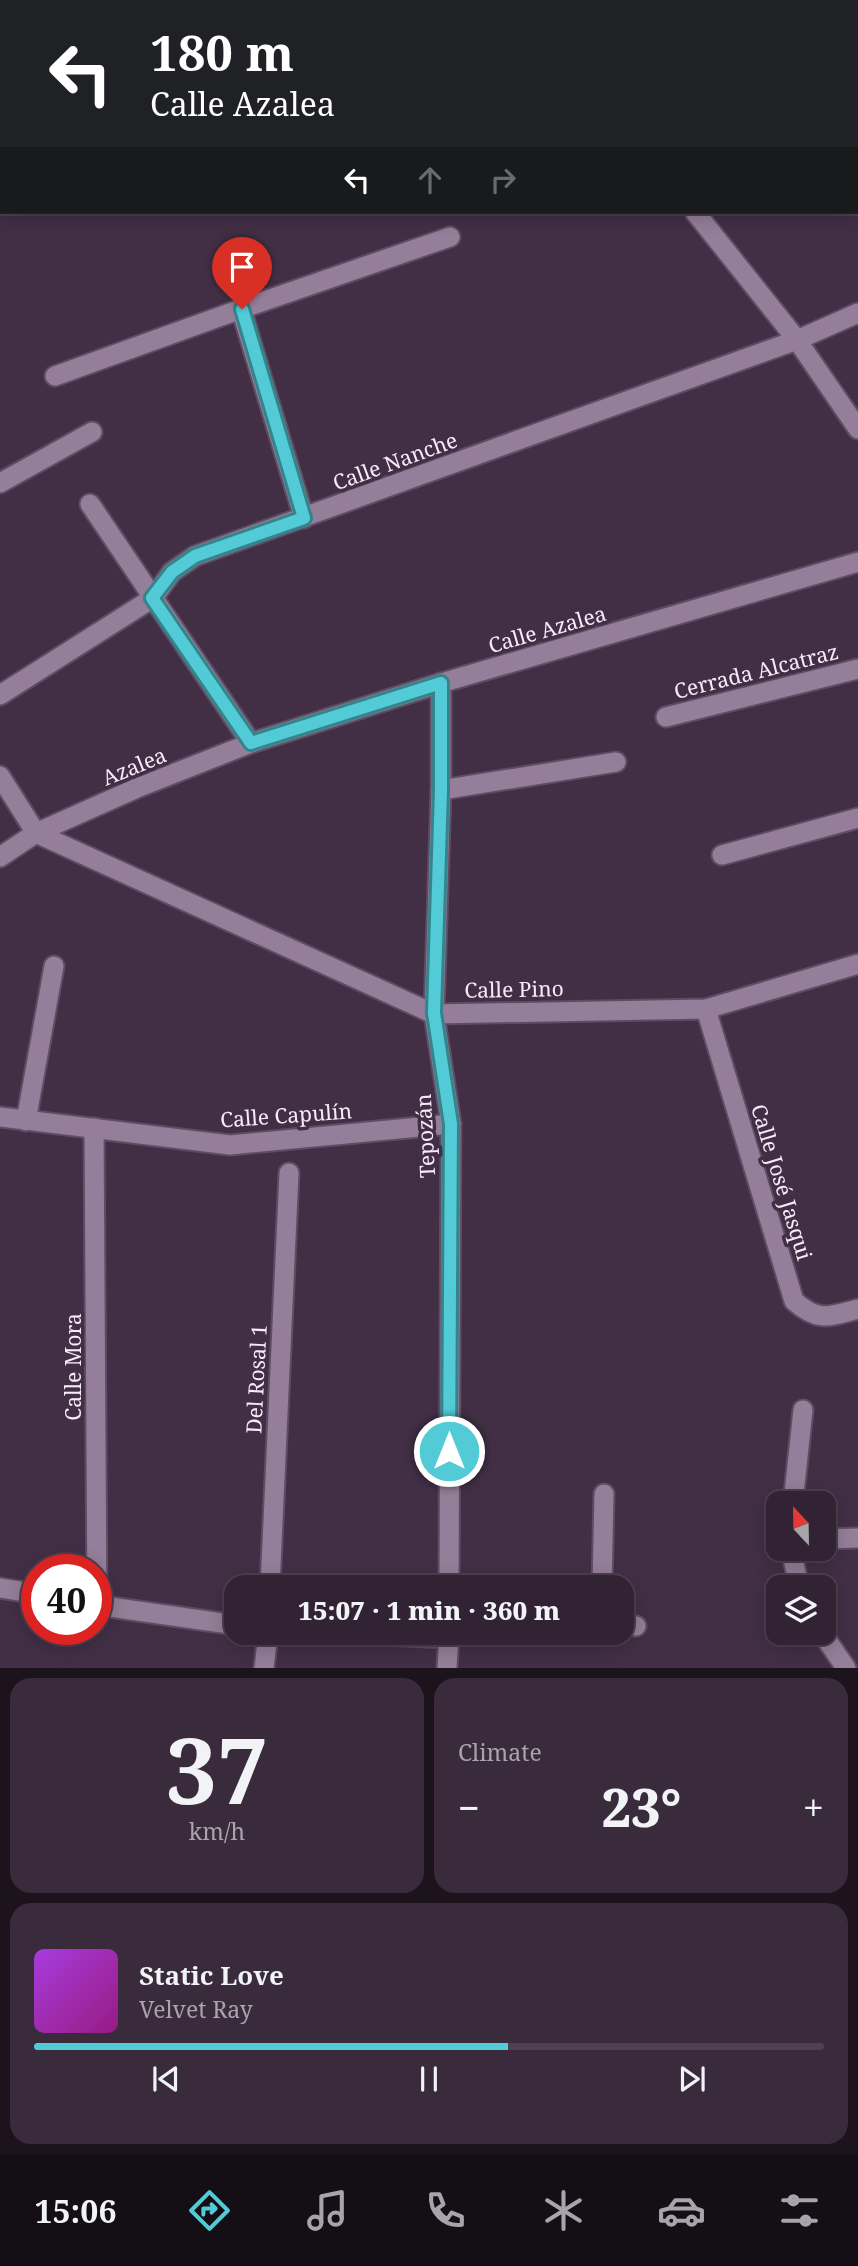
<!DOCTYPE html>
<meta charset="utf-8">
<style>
:root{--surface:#322334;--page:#3a2b3c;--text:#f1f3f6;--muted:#a8a4ac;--line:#4d404f;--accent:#52cbd7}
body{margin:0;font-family:"Noto Serif",serif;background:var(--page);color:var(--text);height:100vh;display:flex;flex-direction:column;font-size:26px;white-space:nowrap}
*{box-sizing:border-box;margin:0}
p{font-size:23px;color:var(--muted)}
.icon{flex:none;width:38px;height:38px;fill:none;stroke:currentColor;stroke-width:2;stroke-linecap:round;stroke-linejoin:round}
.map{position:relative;height:1668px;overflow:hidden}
.panel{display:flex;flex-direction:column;gap:10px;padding:10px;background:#1c131d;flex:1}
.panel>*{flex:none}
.top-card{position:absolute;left:0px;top:0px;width:859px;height:214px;box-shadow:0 4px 18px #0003,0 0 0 2px var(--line);background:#202124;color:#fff;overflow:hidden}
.needle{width:46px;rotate:338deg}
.fabs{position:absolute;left:766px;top:1491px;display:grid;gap:14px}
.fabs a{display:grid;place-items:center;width:70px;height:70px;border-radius:14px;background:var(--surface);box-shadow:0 4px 18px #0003,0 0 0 2px var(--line);font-size:35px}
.speed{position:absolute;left:21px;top:1554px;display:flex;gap:14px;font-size:35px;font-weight:700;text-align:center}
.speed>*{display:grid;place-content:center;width:91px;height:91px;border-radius:50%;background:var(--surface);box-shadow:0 4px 18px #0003,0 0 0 2px var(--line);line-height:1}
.speed .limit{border:10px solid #d22;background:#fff;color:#111}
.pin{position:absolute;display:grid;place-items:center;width:60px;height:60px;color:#fff;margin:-72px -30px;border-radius:50% 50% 50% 0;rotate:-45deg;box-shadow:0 0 7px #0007}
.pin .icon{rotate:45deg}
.me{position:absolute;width:77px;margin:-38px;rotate:0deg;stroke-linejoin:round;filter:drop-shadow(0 0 5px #0008)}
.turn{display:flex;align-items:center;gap:24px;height:147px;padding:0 35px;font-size:32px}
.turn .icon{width:91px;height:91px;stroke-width:2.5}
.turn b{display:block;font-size:49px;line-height:60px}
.lanes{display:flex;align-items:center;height:66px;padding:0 35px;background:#0003;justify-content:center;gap:35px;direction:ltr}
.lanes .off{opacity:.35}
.big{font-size:52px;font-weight:800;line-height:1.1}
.panel .card{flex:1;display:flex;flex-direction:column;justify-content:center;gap:10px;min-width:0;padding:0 24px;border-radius:21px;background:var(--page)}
.panel .dial{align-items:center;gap:0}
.dial b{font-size:91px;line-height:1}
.song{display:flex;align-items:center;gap:21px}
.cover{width:84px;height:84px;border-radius:10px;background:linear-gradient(135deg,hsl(280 70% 55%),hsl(310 70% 35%))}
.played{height:7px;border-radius:4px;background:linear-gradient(90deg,var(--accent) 60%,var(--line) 60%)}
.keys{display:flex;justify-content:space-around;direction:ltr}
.heat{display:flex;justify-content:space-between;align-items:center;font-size:38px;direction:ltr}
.panel .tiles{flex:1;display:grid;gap:10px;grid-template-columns:1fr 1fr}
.card:last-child{grid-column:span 2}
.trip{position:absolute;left:224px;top:1575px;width:410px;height:70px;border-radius:21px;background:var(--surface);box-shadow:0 4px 18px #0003,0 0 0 2px var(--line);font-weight:800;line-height:70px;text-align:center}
.tab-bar{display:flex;height:112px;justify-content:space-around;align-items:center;background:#140e15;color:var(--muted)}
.tab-bar .icon{width:49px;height:49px}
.tab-bar .current{color:var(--accent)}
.tab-bar b{font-size:32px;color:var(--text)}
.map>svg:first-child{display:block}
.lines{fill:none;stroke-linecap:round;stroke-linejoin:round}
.minor-casing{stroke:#5e4d62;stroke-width:23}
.tertiary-casing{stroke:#5e4d62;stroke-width:23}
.minor{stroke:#947e99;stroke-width:19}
.tertiary{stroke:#947e99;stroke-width:19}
.route-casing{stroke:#35848c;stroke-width:18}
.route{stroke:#52cbd7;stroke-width:12}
.labels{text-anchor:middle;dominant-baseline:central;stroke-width:7;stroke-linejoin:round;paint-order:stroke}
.street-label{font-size:21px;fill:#f7ebfa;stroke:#422f46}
</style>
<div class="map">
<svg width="858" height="1668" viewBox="0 0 858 1668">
<rect width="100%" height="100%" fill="#422f46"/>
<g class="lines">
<g class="minor-casing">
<g id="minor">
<polyline points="734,0 736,2"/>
<polyline points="500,2 505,0"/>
<polyline points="858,134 858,135"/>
<polyline points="0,165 2,164"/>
<polyline points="241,309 304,518"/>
<polyline points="55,376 241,309 450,237"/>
<polyline points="0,483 92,432"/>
<polyline points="90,504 251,743"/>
<polyline points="0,695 153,598 172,572 195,556 797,340 858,313"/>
<polyline points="666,717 858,669"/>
<polyline points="0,776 36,833 434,1014 706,1009 858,964"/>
<polyline points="441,790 616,762"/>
<polyline points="722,855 858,818"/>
<path d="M706,1009L794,1301C818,1322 828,1317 858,1309"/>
<polyline points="0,1117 230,1145 451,1124"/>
<polyline points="26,1121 54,966"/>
<polyline points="94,1128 97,1606"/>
<polyline points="793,1503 803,1410"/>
<polyline points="824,1539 858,1538"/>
<polyline points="791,1549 799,1587"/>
<polyline points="270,1587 289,1173"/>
<polyline points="602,1587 604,1494"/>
<polyline points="621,1625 636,1626"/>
<polyline points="822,1633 846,1668"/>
<polyline points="449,1638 466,1633"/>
<polyline points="264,1668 268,1633"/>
</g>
</g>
<g class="tertiary-casing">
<g id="tertiary">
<polyline points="528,0 529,2"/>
<polyline points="695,212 797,340 858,429"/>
<polyline points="441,683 441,790 434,1014 451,1124 449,1587"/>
<polyline points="0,857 36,833 137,788 251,743 441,683 858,562"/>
<polyline points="0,1588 37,1594"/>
<polyline points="96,1605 236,1625"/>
<polyline points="342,1633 449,1638"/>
<polyline points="447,1668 449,1633"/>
</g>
</g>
<use href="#minor" class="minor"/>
<use href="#tertiary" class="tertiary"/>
</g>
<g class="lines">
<g class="route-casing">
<polyline id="route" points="242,309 304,518 195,556 172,572 152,598 251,743 441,683 441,790 434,1013 451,1124 449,1451"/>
</g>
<use href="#route" class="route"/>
</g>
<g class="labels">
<g class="street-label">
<text transform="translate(395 461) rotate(-20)">Calle Nanche</text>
<text transform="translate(547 629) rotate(-16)">Calle Azalea</text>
<text transform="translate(756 671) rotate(-14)">Cerrada Alcatraz</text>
<text transform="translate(134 766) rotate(-22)">Azalea</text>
<text transform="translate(514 989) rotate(-1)">Calle Pino</text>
<text transform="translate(286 1115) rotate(-4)">Calle Capulín</text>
<text transform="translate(425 1136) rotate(-93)">Tepozán</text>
<text transform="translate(782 1182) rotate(73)">Calle José Jasqui</text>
<text transform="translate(73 1367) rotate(-90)">Calle Mora</text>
<text transform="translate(256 1379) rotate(-87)">Del Rosal 1</text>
</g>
</g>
</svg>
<div class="fabs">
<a><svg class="needle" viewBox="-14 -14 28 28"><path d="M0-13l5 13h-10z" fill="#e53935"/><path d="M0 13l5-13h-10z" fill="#a8a4ac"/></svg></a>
<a><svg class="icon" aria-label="layers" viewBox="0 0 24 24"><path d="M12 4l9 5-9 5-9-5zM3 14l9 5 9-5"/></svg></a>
</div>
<div class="speed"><div class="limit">40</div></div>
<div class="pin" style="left:242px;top:309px;background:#d93025"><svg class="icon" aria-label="arrive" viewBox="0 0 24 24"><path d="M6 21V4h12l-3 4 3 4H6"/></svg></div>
<svg class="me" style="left:449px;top:1451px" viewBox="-20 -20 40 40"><circle r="17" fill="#52cbd7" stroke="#fff" stroke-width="3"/><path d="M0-11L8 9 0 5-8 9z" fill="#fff"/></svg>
<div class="trip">15:07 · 1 min · 360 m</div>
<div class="top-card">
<div class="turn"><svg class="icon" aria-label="left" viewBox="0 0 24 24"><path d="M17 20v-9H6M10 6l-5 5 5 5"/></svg><div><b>180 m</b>Calle Azalea</div></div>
<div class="lanes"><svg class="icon" aria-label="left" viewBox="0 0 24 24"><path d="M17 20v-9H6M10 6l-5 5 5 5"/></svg><svg class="icon off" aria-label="ahead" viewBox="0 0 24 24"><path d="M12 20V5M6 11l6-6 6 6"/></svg><svg class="icon off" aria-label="right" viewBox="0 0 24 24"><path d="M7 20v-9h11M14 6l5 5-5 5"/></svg></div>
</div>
</div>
<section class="panel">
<div class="tiles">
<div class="card dial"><b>37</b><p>km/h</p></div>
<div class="card"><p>Climate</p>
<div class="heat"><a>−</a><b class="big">23°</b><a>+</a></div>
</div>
<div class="card">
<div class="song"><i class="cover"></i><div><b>Static Love</b><p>Velvet Ray</p></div></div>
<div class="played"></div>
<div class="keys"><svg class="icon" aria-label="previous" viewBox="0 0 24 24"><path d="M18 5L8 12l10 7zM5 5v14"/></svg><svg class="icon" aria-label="pause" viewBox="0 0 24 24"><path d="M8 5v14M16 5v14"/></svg><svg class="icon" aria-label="next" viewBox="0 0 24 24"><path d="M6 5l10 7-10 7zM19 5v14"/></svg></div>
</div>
</div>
</section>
<nav class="tab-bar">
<b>15:06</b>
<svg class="icon current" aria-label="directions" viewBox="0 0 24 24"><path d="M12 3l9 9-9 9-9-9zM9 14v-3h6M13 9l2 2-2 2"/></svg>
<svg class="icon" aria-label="music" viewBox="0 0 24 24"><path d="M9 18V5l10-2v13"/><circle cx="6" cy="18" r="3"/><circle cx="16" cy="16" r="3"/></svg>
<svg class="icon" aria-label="phone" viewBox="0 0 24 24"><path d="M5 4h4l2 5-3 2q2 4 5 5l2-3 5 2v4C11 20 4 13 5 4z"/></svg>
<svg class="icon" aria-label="climate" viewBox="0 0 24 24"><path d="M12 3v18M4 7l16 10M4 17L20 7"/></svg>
<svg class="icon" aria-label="car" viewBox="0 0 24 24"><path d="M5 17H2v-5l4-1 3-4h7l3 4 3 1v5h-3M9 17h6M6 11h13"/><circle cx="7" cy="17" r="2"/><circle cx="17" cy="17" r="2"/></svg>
<svg class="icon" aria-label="filters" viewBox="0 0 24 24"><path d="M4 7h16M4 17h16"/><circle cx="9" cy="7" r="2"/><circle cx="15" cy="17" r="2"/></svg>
</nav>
